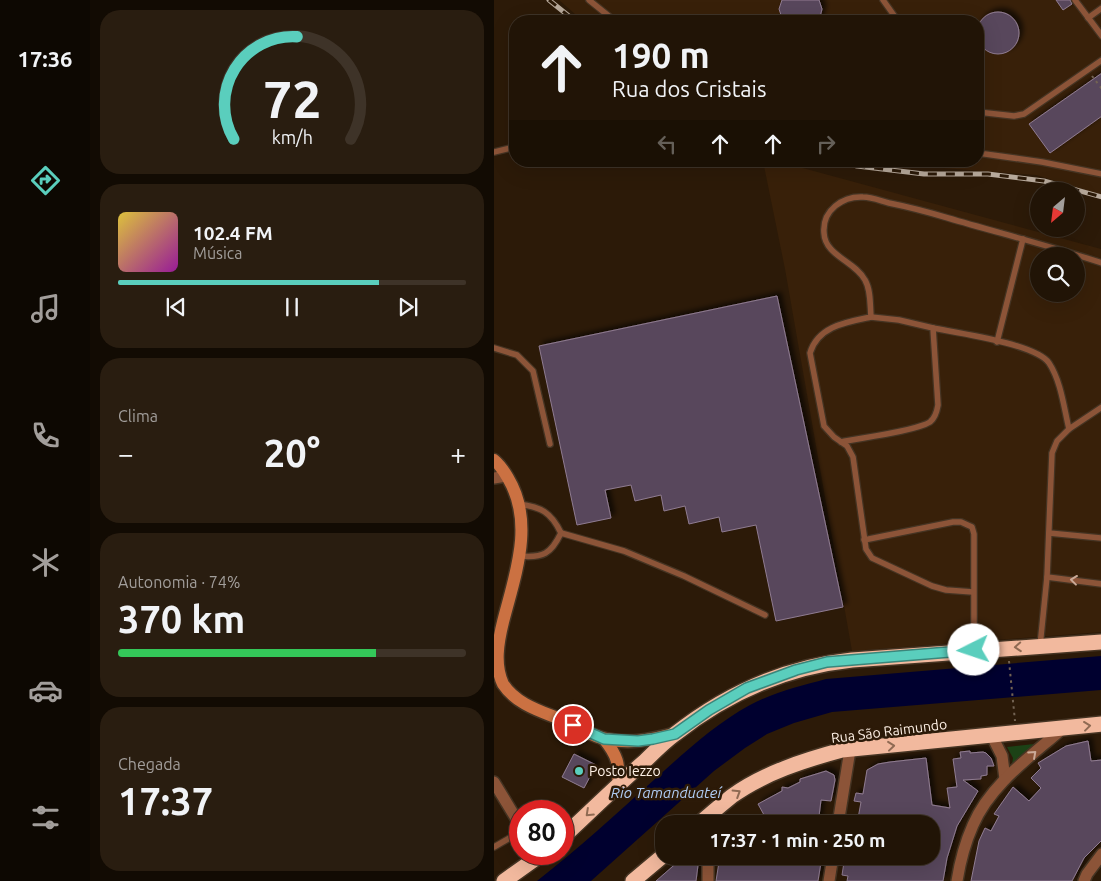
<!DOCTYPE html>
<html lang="pt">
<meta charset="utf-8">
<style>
:root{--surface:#211406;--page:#291d10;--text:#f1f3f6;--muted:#a29e9b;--line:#3e3328;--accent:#5acebd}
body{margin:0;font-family:Ubuntu,sans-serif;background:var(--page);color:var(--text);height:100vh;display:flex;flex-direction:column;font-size:19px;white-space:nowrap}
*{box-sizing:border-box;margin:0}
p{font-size:16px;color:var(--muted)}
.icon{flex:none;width:28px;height:28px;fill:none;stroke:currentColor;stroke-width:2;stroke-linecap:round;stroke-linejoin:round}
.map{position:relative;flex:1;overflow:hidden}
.side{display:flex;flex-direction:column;gap:10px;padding:10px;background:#120b03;width:404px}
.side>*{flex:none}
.hud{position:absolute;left:15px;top:15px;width:475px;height:152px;border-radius:20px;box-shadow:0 5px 20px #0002,0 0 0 1px var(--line);background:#211406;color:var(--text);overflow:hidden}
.needle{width:32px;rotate:208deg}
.buttons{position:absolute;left:536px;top:182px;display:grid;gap:10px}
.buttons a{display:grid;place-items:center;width:55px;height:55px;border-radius:50%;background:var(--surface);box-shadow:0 5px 20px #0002,0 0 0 1px var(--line);font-size:25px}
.speed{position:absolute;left:15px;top:800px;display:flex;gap:10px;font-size:25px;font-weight:700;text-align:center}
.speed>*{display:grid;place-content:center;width:65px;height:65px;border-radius:50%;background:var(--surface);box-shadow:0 5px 20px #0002,0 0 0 1px var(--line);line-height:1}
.speed .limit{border:8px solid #d22;background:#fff;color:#111}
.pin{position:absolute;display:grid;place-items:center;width:42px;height:42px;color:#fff;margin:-21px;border:2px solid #fff;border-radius:50%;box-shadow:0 1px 5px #0007}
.me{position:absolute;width:55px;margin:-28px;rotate:266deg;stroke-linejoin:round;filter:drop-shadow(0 0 4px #0008)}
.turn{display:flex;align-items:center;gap:18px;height:105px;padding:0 20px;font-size:22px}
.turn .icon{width:65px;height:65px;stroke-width:2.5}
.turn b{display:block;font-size:35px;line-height:42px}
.lanes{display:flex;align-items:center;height:48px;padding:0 20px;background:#0003;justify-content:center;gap:25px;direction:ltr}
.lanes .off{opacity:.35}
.big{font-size:38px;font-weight:700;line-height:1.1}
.side .widget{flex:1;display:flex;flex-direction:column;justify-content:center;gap:8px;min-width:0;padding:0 18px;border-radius:20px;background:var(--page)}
.side .dial{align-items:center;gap:0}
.dial svg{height:130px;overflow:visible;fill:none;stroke:var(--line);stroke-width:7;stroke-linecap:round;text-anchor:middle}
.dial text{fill:var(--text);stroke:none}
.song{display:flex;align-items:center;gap:15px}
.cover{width:60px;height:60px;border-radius:8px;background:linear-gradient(135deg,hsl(50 70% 55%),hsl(300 70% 35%))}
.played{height:5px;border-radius:2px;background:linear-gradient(90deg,var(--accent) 75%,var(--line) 75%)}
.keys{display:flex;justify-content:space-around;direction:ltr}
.heat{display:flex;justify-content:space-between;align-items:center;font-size:28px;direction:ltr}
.charge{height:8px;border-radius:4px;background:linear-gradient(90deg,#34c759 74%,var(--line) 0)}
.trip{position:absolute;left:161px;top:815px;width:285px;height:50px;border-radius:20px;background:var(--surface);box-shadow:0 5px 20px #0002,0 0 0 1px var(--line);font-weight:700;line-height:50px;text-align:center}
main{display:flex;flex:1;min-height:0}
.tab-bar{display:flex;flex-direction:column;width:90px;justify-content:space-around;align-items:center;background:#0d0802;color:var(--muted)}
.tab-bar .icon{width:35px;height:35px}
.tab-bar .selected{color:var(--accent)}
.tab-bar b{font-size:22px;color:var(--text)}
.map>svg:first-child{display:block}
.built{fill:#382009;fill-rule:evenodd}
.green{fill:#1c4216}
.water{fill:#00002f}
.building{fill:#59475b;stroke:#8f7c92;filter:url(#shadow)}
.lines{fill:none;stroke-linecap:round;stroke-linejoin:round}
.lane-casing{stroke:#453423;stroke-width:8}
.street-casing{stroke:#453423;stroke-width:14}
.secondary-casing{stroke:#453423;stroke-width:15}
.highway-casing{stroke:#453423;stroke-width:18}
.path{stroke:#736353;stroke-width:2;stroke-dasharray:2.5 4;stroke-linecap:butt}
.lane{stroke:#8c5438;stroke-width:5.5}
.street{stroke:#8c5438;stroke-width:11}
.secondary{stroke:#cb7142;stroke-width:12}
.highway{stroke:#f2b99e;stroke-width:15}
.rail-casing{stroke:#b7a99b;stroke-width:5}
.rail{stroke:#2c1a08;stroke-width:3;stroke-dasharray:9;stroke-linecap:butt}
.oneway{stroke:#cbaa98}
.oneway2{stroke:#8f6a53}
.route-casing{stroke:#3a867b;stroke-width:12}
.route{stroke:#5acebd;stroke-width:9}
.poi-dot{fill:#5acebd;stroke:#2c1a08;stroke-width:2}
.labels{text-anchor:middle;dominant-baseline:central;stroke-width:5;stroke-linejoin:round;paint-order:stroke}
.street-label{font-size:14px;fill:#fef1e6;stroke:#2c1a08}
.poi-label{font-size:14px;fill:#fef1e6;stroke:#2c1a08;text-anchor:start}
.water-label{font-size:15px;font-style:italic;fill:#b0cdf4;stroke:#2c1a08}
</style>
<main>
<nav class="tab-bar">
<b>17:36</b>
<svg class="icon selected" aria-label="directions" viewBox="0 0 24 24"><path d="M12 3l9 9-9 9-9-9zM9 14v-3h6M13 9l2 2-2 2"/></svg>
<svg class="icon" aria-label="music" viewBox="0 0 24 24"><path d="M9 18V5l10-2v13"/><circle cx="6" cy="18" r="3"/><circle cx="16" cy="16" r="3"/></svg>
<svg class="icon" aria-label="phone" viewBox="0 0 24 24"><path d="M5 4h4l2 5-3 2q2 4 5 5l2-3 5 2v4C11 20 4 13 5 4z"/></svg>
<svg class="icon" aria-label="climate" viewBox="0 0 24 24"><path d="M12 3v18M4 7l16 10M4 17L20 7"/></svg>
<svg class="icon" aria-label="car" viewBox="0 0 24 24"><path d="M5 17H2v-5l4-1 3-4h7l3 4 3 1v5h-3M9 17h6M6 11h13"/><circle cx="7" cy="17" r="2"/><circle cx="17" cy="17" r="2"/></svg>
<svg class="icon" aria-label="filters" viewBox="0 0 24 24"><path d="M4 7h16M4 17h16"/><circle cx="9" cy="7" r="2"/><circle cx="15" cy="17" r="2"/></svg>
</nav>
<section class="side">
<div class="widget dial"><svg viewBox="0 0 100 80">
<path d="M14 69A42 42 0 1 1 86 69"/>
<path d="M14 69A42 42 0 0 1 53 6" stroke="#5acebd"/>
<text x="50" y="56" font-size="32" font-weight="700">72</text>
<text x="50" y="72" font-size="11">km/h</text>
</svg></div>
<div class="widget">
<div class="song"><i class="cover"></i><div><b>102.4 FM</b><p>Música</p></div></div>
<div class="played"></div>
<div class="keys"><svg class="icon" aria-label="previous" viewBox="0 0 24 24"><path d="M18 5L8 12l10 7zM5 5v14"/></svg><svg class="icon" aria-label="pause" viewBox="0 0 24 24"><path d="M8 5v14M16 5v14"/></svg><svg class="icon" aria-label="next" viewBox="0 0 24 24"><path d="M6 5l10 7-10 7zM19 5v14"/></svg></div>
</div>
<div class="widget"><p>Clima</p>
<div class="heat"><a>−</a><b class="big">20°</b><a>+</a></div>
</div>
<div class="widget"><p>Autonomia · 74%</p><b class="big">370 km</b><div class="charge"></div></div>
<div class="widget"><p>Chegada</p><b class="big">17:37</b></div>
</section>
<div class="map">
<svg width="608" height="881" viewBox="0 0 608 881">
<defs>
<filter id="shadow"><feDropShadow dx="4" dy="-4" stdDeviation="2.5" flood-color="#0009"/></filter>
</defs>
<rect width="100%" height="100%" fill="#2c1a08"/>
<g class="built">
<polygon points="65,0 607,0 607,195 542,175 357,161 484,161 484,21 89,21"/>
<path d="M269,161H283L607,249V632L358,651L291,269ZM545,256H582V294H545Z"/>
</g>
<polygon class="green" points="540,744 518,765 519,758 513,747"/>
<path class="water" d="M607,656V690L338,712L300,723L273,734L251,748L220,771L97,881H43C84,849 122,814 161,779C191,752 221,724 256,705C280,692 307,686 332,679Z"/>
<g class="building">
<polygon points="288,0 325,0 328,9 325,21 289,21 285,9"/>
<polygon points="562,0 576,0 578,4 569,10"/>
<circle cx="504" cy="33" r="21"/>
<polygon points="608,73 608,116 556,153 535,124"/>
<polygon points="283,296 349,607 282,621 262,525 228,532 225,517 195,524 191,506 170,511 167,495 141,501 137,485 111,490 117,518 83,525 45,346"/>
<polygon points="594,741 597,761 608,760 608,840 590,858 578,881 477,881 485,841 491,828 497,831 505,816 500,814 519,787 535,801 547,788 537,778 547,768 544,763 572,746"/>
<polygon points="476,751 476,753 489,752 492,753 497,758 500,766 493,766 493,775 487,776 487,779 469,780 484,791 463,826 453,858 449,881 353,881 354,876 348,875 351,856 438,856 438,824 363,824 367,802 360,801 362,793 369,794 373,770 384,764 396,762 432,758 438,805 456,808 453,788 463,787 459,759 467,758 466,752"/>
<polygon points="80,754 102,765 90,788 68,777"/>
<polygon points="332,771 340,775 341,780 337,801 327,800 324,824 275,824 264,804 288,791 288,787 294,788 306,782 306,779"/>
<polygon points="226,856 328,856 324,881 222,881"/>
<polygon points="193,859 204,865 202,881 162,881 186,860"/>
</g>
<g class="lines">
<g class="lane-casing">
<g id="lane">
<polyline points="95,0 121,21"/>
<polyline points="389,0 404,21"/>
<polyline points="581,0 608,36"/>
<polyline points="594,18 608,8"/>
<polyline points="484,112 520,116 530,114 608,60"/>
<polyline points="0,152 21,147"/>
<polyline points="484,153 548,162 608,174"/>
<path d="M439,328C464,333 542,344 555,363C567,381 570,408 575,429"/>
<polyline points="503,342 529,239"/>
<polyline points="0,348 23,355 39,371 56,444"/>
<path d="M347,442C366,438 422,431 436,422C441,418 443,411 444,405L439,328L405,320L377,317"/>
<path d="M25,504C47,507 57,512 67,533C57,554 49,558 26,556"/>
<polyline points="67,533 130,551 190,576 271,615"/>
<polyline points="555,533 608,538"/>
<polyline points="370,540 459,522 467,522 478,527 480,534 480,650"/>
<polyline points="553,577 608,584"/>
<path d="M479,592L452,590L438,586L378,558L372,549L359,457L353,446L340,437L330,426L316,353C324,326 353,322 377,317C376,305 377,290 371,280C361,261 331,256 330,233C328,210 349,196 369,197C378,197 387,201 395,203C415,207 434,212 454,218C505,233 557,246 608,263"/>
<polyline points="546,646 553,577 558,453 563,441 575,429 608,407"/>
<polyline points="0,847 26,832"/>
</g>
</g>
<g class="street-casing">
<g id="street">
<polyline points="0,478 12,476"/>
<polyline points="498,736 508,756 511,779"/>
<polyline points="0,782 26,825"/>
<polyline points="344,824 356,750"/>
<polyline points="214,856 214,881"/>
<polyline points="335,881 339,856"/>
<path d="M463,881C466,862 471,843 479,825C496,785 536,757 568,729"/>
<polyline points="590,881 593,874 608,854"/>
</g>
</g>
<g class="secondary-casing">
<g id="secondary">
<path d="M0,460C6,465 10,471 14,478C41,523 21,575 9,622C4,642 0,665 9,684C22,704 46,711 66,719C81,726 97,736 112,739C135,744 157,740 179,734"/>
<path d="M110,739C123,755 126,764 124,785"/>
</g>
</g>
<g class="highway-casing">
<g id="highway">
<path d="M205,824C216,814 227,805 238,796C270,773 311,760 348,750L608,724"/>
<path d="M69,837C96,812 122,786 150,762C160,752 170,742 181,734C233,693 292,667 358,660L608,642"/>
<polyline points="10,881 48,854"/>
<polyline points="139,881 170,855"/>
</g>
</g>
<g class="path">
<polyline points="598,76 608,89"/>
<polyline points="608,127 608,128"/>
<polyline points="515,661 521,721"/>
</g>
<use href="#lane" class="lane"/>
<use href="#street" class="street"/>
<use href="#secondary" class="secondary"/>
<use href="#highway" class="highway"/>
<g class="rail-casing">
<g id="rail">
<polyline points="55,0 81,21"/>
<polyline points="345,161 363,166 430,174 494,174 550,181 608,197"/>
</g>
</g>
<use href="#rail" class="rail"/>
</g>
<defs><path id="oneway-chevron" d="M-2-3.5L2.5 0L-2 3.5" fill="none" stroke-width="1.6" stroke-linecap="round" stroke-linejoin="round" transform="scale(1.25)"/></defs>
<g class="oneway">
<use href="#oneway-chevron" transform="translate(580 580) rotate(-173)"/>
<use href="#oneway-chevron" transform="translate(539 754) rotate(-42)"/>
</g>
<g class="oneway2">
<use href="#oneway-chevron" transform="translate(524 647) rotate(176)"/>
<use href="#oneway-chevron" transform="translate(593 726) rotate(-7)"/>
<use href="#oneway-chevron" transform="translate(397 746) rotate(-6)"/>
<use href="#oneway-chevron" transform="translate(243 793) rotate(-32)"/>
<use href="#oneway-chevron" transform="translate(95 813) rotate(137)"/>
</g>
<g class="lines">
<g class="route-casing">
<polyline id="route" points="79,725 110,739 144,741 159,739 181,734 215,710 253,688 302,670 333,662 480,650"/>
</g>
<use href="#route" class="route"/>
</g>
<circle class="poi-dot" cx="85" cy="771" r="5"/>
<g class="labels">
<g class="street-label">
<text transform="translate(395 731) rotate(-7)">Rua São Raimundo</text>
</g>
<g class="poi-label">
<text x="95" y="771">Posto Iezzo</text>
</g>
<g class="water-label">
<text x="172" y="792">Rio Tamanduateí</text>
</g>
</g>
</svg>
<div class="buttons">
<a><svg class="needle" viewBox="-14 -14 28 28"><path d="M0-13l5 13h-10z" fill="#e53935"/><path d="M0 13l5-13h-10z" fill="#a29e9b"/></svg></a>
<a><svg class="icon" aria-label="search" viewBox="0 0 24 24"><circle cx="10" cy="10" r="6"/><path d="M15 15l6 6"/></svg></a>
</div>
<div class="speed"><div class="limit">80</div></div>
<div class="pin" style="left:79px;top:725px;background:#d93025"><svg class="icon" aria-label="arrive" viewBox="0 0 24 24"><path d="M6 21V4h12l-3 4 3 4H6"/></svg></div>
<svg class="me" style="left:480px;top:650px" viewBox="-20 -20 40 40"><circle r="19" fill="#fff"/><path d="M0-13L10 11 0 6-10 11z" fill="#5acebd"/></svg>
<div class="trip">17:37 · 1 min · 250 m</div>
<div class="hud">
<div class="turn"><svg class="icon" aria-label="ahead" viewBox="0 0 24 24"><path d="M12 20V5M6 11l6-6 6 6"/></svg><div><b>190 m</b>Rua dos Cristais</div></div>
<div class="lanes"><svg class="icon off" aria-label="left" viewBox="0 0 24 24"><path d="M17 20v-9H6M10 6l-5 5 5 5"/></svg><svg class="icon" aria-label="ahead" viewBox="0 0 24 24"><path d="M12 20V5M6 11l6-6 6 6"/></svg><svg class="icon" aria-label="ahead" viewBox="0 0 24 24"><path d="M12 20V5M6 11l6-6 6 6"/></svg><svg class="icon off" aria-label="right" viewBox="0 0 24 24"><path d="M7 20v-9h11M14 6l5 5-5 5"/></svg></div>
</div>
</div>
</main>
